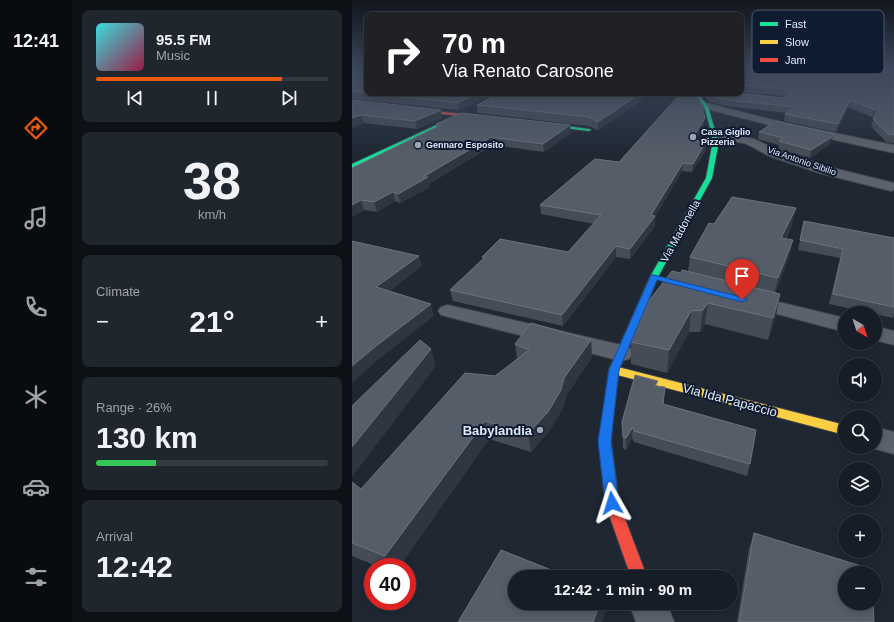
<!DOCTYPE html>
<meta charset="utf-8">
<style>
:root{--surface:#171d26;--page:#20262e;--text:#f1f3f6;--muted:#9ea2a7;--line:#363b43;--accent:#ea580c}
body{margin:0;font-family:Helvetica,sans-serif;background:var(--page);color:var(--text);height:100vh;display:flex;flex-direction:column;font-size:15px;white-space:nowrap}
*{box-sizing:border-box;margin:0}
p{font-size:13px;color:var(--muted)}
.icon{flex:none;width:22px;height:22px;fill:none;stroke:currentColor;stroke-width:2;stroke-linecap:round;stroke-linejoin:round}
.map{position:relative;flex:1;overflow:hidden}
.side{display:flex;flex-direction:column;gap:10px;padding:10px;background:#0d1015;width:280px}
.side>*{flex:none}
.banner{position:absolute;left:12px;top:12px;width:380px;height:84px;border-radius:8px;box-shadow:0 2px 10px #0003,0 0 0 1px var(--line);background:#202124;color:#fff;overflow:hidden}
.needle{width:26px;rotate:141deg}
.controls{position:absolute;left:486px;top:306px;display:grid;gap:8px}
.controls a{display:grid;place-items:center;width:44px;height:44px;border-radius:50%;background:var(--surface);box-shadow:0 2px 10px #0003,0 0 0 1px var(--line);font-size:20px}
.speed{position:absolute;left:12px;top:558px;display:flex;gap:8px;font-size:20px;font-weight:700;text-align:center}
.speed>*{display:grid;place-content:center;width:52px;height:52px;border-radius:50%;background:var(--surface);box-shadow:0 2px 10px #0003,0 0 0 1px var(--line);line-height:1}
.speed .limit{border:6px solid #d22;background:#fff;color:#111}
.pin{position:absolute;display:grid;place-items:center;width:34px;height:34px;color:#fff;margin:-41px -17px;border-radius:50% 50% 50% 0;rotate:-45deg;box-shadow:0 0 4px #0007}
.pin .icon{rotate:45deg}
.me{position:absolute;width:44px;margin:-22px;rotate:354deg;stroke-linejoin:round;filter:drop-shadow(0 0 3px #0008)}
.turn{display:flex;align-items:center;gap:14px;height:84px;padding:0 12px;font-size:18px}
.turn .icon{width:52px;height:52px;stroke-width:2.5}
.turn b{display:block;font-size:28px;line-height:34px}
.big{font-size:30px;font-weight:800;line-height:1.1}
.side .widget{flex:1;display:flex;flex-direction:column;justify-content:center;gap:6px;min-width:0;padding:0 14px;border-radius:8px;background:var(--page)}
.side .dial{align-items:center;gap:0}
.dial b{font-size:52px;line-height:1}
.song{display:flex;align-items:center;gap:12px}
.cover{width:48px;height:48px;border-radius:6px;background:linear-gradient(135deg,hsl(180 70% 55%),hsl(340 70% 35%))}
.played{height:4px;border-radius:2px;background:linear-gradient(90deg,var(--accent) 80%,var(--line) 80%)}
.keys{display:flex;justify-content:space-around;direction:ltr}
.heat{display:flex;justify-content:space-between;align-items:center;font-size:22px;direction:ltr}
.charge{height:6px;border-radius:3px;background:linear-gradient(90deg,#34c759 26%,var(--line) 0)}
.trip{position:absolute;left:156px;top:570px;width:230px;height:40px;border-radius:20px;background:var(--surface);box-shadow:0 2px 10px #0003,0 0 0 1px var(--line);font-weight:800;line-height:40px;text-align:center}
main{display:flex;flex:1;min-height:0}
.tabs{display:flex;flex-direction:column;width:72px;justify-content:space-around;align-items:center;background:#090c0f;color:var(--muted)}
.tabs .icon{width:28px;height:28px}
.tabs .current{color:var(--accent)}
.tabs b{font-size:18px;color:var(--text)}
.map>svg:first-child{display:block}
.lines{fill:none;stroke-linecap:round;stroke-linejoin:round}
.street-casing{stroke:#3e434e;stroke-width:2}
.fast-casing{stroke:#3e434e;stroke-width:2}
.slow-casing{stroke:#3e434e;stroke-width:2}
.jam-casing{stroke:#3e434e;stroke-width:2}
.street{fill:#5b626b;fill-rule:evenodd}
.fast{fill:#16e098;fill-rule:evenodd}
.slow{fill:#ffcf43;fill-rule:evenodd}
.jam{fill:#f24e42;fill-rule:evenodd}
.wall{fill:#454c56}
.shaded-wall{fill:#2f3641}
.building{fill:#555d68;stroke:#6b737e}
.route{fill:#1a73e8;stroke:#114b97}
.poi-dot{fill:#9ca5b3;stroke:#0e1b30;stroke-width:1.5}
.labels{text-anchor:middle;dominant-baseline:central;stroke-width:4;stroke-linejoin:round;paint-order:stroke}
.far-poi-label{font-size:9px;font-weight:bold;fill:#e0e9f8;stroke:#0e1b30;text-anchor:start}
.far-street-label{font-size:9px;fill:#e0e9f8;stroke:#0e1b30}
.street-label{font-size:11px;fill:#e0e9f8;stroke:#0e1b30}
.near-street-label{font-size:13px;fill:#e0e9f8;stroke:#0e1b30}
.near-poi-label{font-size:13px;font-weight:bold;fill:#e0e9f8;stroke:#0e1b30;text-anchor:end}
.key{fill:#0e1b30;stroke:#4d596c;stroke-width:1}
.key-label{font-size:11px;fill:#e0e9f8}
</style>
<main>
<nav class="tabs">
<b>12:41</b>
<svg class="icon current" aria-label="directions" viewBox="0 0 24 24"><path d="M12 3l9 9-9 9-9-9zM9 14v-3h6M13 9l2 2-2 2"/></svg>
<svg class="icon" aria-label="music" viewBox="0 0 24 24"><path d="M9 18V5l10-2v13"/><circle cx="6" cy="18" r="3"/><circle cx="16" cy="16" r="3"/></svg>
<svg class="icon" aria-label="phone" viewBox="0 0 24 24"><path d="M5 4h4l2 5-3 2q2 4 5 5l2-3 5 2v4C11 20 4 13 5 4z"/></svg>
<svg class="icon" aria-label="climate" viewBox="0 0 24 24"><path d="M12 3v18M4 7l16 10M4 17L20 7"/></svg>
<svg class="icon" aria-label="car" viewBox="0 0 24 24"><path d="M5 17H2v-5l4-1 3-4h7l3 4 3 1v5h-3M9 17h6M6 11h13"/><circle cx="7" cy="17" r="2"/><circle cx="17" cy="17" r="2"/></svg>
<svg class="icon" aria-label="filters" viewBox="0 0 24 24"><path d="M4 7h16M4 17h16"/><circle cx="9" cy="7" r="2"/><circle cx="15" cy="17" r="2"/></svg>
</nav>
<section class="side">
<div class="widget">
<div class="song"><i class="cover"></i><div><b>95.5 FM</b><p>Music</p></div></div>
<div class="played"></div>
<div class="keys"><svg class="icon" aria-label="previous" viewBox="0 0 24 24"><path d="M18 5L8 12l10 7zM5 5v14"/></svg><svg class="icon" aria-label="pause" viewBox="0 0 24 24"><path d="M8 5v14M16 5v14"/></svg><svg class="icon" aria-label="next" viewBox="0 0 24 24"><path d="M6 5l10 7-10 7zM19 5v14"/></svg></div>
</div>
<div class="widget dial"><b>38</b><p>km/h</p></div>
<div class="widget"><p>Climate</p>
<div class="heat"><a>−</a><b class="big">21°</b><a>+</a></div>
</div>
<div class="widget"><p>Range · 26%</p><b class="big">130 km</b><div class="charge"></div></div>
<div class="widget"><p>Arrival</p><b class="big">12:42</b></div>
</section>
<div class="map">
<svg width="542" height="622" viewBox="0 0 542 622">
<rect width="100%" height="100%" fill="#1f2733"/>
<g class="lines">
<g class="street-casing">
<g id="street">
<polygon points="354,103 433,123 542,145 542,153 433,129 351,108 349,106"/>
<polygon points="362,131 402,139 425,150 477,167 542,183 542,190 539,191 467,173 417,156 395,144 358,136 356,134 358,132"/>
<polygon points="398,295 493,318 493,332 391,305 388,301 391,297"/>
<polygon points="96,305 269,345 277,347 281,353 277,359 269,361 89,315 86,311 89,307"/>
<polygon points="523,326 542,331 542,345 523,340"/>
<polygon points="523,427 542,432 542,454 516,447 523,447"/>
<polygon points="277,603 315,603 322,622 284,622"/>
</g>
</g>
<g class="fast-casing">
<g id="fast">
<polygon points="341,93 345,93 356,106 364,134 366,146 360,178 306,277 267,370 264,391 263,394 259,395 255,394 254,391 257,370 298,277 354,178 360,146 360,134 352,106"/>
<polygon points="91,122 95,123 0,168 0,164"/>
<polygon points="190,123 237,129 239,130 237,131 188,125"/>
</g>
</g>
<g class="slow-casing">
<polygon id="slow" points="262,366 493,425 493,435 258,373 257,370 258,367"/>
</g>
<g class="jam-casing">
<g id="jam">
<polygon points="0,102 136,117 138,118 136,119 0,104"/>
<polygon points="259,387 263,388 264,391 259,441 267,503 295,577 279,577 253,503 247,441 254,391 255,388"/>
</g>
</g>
<use href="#street" class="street"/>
<use href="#fast" class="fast"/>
<use href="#slow" class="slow"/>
<use href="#jam" class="jam"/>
</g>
<g class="wall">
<polygon points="0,67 13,69 14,68 2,67 15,67 15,93 145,93 107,110 0,99"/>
<polygon points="389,67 542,67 542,143 534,142 519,126 523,116 520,117 496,107 484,132 432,121 433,114 435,113 374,106 358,102 349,93 384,93 432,98 433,97 431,96 389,92"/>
<polygon points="148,93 300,93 246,130 237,126 126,113 125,105"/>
<polygon points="0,100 90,118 65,129 12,123 0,128"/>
<polygon points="84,124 219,133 192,152 141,145 77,184 78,187 48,203 43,201 25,212 12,210 0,217 0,168 85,127"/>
<polygon points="352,125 343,140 354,142 354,150 340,172 330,171 303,217 303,226 278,259 264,257 211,326 101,301 98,290 131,259 130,257 216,252 242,224 189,214 188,205 267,162"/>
<polygon points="407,132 482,134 478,144 458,158 426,149 427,145 406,139"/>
<polygon points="444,208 439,227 434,239 441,240 436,260 423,293 424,316 416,340 353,324 348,332 337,332 315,373 279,364 279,342 329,273 336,272 338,257 362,224"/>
<polygon points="452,221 542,238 542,314 541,318 523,314 523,313 518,313 477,304 488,258 446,250"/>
<polygon points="239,340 240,357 214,396 211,408 198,430 179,452 137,439 47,567 27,567 0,556 0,482 9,489 143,376 165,359 163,344"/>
<polygon points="306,386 312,404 398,464 395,476 282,442 280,438 274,450 271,448 270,422"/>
<polygon points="402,533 522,622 385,622 397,548"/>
</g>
<g class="shaded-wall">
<polygon points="127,93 145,93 107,110 105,103"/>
<polygon points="289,93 300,93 246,130 246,122"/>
<polygon points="498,100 496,107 484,132 486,124"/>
<polygon points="527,107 525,114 520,117 523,110"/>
<polygon points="89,110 90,118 65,129 63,121"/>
<polygon points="9,115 12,123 0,128 0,118"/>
<polygon points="353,118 352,125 339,148 339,140"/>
<polygon points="218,125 219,133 192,152 191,144"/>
<polygon points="482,134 478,144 458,158 459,150"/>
<polygon points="139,137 141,145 77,184 78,187 48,203 46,194 71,177"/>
<polygon points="354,142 354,150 340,172 341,164"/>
<polygon points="331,163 330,171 303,217 303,226 278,259 278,249 299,215"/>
<polygon points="41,192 43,201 25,212 22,202"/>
<polygon points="9,200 12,210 0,217 0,205"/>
<polygon points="444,208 439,227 425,257 429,238"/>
<polygon points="441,240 436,260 421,299 426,278"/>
<polygon points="264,246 264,257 211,326 210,315"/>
<polygon points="67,256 70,266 28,299 24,287"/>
<polygon points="428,294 424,316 416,340 421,318"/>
<polygon points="356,303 353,324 348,332 351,310"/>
<polygon points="79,304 82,316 28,358 0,383 0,366 24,346"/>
<polygon points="339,311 337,332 315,373 317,350"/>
<polygon points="239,340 240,357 214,396 211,408 198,430 179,452 176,434 212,378"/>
<polygon points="79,349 84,366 0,477 0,447"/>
<polygon points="133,421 137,439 47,567 39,567 33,556"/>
<polygon points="281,427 280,438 274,450 274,438"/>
<polygon points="248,603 253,603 254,612 250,622 241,622"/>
</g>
<g class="building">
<polygon points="0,67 13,69 15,67 15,93 0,91"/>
<polygon points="389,67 542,67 542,135 536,134 521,119 527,107 523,110 498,100 486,124 433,114 444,107 374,100 359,96 356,93 384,93 432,98 439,94 432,89 389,85"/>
<polygon points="15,93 127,93 105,103"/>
<polygon points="148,93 289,93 246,122 237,117 125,105"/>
<polygon points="329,93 342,93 348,100 353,118 339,140 354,142 341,164 331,163 299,215 303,216 278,249 264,246 210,315 98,290 133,257 130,257 148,239 216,252 249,215 188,205 243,159 267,162"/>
<polygon points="0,100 89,110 63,121 9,115 0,118"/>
<polygon points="109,113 218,125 191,144 139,137 71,177 76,177 46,194 41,192 22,202 9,200 0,205 0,168 89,125 84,124"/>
<polygon points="424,121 482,134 480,137 459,150 427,141 431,138 407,132"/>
<polygon points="380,197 444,208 429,238 441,240 426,278 338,257 357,223 362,224"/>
<polygon points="452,221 542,238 542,307 481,294 491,249 448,240"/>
<polygon points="0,241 67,256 24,287 79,304 24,346 0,366"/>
<polygon points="330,270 428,294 421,318 356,303 351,310 339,311 317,350 279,342 296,302 320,271 329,273"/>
<polygon points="179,323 239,340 212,378 209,390 196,412 176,434 133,421 33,556 0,543 0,482 9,489 113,373 143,376 177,350 163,344"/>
<polygon points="68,340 79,349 0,447 0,406"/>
<polygon points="283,375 306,381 303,386 313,387 311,404 404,430 398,464 282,431 281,427 274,438 271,437 270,422"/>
<polygon points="402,533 519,569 519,573 493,573 493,603 521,603 522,622 387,622"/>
<polygon points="149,550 217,577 163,577 163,603 248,603 241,622 106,622"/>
</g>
<linearGradient id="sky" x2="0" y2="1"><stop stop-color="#11151c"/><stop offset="0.44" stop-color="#3c475b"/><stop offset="1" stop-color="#3c475b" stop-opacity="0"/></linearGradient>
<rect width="542" height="154" fill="url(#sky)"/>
<polygon class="route" points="299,275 302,275 393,298 395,300 390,302 305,280 267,370 259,441 267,503 265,508 260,510 255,508 253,503 246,441 257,370"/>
<g class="poi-dot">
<circle cx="341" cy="137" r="4"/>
<circle cx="66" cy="145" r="4"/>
<circle cx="188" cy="430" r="4"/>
</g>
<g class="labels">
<g class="far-poi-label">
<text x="349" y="132">Casa Giglio<tspan x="349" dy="10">Pizzeria</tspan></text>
<text x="74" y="145">Gennaro Esposito</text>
</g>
<g class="far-street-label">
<text transform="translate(450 161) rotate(19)">Via Antonio Sibilio</text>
</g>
<g class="street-label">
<text transform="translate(328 231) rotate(-61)">Via Madonella</text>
</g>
<g class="near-street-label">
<text transform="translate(378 400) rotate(15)">Via Ida Papaccio</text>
</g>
<g class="near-poi-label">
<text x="180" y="430">Babylandia</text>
</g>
</g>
<rect x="400" y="10" width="132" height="64" rx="6" class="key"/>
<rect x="408" y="22" width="18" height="4" fill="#16e098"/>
<rect x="408" y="40" width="18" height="4" fill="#ffcf43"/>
<rect x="408" y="58" width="18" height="4" fill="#f24e42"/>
<g class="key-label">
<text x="433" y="28">Fast</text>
<text x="433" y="46">Slow</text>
<text x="433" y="64">Jam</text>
</g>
</svg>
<div class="controls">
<a><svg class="needle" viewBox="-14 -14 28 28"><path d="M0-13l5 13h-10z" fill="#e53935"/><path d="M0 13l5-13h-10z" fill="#9ea2a7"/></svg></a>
<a><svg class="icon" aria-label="sound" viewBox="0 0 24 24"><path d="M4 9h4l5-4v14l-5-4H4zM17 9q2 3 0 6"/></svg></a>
<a><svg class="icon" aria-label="search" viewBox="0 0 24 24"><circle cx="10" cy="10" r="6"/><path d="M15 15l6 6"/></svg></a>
<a><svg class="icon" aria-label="layers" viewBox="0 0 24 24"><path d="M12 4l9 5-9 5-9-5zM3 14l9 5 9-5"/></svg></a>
<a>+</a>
<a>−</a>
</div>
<div class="speed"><div class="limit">40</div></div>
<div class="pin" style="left:390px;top:300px;background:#d93025"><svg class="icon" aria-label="arrive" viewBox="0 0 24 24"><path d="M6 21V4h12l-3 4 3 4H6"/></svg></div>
<svg class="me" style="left:260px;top:503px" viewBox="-20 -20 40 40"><path d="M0-17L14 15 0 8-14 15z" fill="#1a73e8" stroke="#fff" stroke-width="4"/></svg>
<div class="trip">12:42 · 1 min · 90 m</div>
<div class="banner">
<div class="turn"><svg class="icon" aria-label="right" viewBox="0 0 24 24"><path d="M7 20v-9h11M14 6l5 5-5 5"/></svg><div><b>70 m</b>Via Renato Carosone</div></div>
</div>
</div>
</main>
